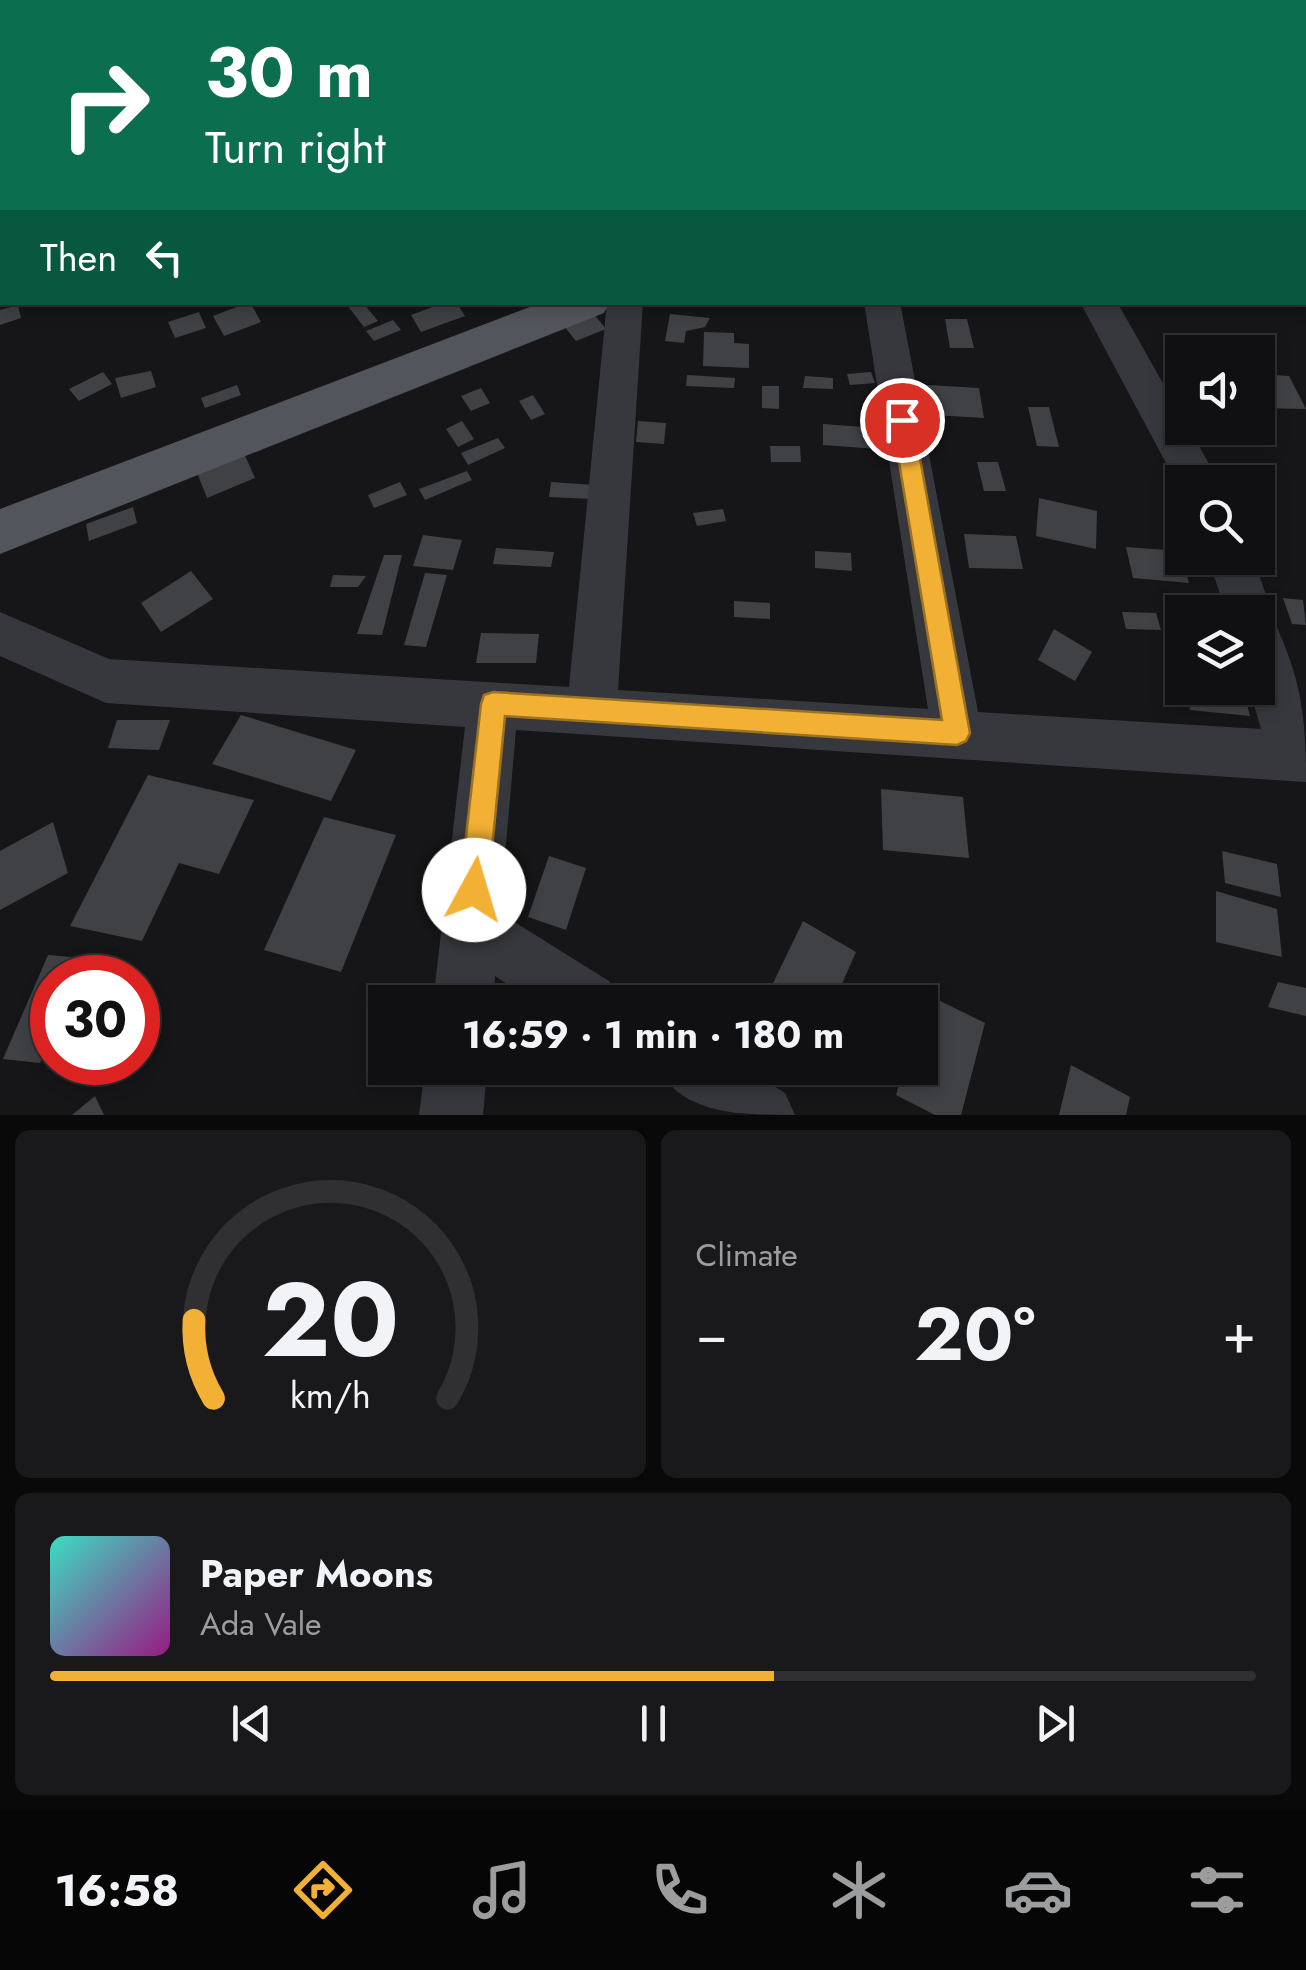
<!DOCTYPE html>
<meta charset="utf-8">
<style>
:root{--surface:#101012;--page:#19191b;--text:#f1f3f6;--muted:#9c9d9f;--line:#303032;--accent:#f2b134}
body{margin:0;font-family:Jost,sans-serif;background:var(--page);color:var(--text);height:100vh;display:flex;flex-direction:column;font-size:38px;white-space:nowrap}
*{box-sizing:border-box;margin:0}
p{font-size:32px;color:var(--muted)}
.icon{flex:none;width:55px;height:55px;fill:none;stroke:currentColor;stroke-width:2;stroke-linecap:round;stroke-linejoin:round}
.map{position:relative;height:1115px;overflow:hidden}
.side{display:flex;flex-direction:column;gap:15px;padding:15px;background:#09090a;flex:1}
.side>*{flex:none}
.top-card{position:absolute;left:0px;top:0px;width:1308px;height:305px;box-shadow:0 5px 15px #0003,0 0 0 2px var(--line);background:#0b6e4f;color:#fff;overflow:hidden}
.fabs{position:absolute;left:1165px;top:335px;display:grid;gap:20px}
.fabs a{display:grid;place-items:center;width:110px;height:110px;border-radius:0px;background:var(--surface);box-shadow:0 5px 15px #0003,0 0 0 2px var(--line);font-size:50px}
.speed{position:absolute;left:30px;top:955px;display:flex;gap:20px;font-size:50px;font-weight:700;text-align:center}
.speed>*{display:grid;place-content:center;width:130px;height:130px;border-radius:50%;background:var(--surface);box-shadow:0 5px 15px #0003,0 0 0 2px var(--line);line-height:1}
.speed .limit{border:15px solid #d22;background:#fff;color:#111}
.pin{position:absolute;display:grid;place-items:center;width:85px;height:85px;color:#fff;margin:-42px;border:5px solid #fff;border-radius:50%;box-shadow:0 2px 10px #0007}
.me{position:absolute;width:110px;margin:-55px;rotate:6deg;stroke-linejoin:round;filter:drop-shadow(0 0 8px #0008)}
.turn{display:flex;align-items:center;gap:35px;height:210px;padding:0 40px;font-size:45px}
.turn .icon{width:130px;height:130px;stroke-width:2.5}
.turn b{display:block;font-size:70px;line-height:85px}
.then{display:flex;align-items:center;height:95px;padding:0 40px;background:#0003;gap:20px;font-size:38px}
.big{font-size:75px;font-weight:700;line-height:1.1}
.side .tile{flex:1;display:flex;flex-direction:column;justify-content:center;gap:15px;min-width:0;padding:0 35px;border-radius:15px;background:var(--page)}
.side .dial{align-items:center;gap:0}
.dial svg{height:260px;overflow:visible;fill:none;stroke:var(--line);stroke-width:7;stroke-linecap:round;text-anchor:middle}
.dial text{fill:var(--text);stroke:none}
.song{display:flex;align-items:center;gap:30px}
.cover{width:120px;height:120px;border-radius:15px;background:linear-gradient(135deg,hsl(170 70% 55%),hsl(310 70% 35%))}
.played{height:10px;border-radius:5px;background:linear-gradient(90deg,var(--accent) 60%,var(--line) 60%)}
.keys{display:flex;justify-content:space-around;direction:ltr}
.heat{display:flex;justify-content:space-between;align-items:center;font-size:55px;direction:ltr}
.side .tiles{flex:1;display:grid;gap:15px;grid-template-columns:1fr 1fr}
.tile:last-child{grid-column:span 2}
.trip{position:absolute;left:368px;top:985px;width:570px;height:100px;border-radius:0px;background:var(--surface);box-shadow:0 5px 15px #0003,0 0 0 2px var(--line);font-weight:700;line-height:100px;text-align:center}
.menu{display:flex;height:160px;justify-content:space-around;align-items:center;background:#060607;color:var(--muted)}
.menu .icon{width:70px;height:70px}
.menu .on{color:var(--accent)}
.menu b{font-size:45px;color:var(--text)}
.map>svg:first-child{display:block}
.building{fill:#404145}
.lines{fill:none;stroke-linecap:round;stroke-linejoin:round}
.minor{fill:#37383d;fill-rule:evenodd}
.major{fill:#53555c;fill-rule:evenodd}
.route{fill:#f2b134;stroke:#9d7322;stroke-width:2.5}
</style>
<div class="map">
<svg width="1306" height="1115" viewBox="0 0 1306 1115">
<rect width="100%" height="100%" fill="#161618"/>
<g class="building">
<polygon points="250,302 261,322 224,336 213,316"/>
<polygon points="446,302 456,302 465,316 421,332 411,315"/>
<polygon points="363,303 378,321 364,327 347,305"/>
<polygon points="18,305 21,318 0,325 0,310"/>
<polygon points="199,312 206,328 175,338 168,322"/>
<polygon points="593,313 606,329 576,341 563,325"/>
<polygon points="670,314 710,318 705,327 686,331 684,343 665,341"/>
<polygon points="945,319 967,319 974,348 950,348"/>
<polygon points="393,320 401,330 374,341 366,331"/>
<polygon points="704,332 734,333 734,343 749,344 749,368 703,366"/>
<polygon points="151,371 156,387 121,398 115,378"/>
<polygon points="103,372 112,384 79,401 69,389"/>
<polygon points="871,372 875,383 850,385 847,374"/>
<polygon points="1258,374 1289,376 1306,409 1258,408"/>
<polygon points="687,375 735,378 734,388 686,386"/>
<polygon points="805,376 833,378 833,389 803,388"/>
<polygon points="237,385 241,395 205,408 201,398"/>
<polygon points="927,385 979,388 984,418 932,415"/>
<polygon points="762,386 779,386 779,409 762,408"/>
<polygon points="481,388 490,403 471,411 461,396"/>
<polygon points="533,395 545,414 531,420 519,401"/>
<polygon points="1028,407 1049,407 1059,447 1037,446"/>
<polygon points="462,421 474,439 458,447 446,429"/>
<polygon points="638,421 666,423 664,444 636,442"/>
<polygon points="823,424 877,428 878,449 823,445"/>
<polygon points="498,438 505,448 468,465 461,453"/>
<polygon points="770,446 800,446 801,462 771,462"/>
<polygon points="243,451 255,478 207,498 196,470"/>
<polygon points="977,462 998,462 1006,491 984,491"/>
<polygon points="467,471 472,480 425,500 419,489"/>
<polygon points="400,482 407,495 374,508 368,495"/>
<polygon points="551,482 594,485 592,499 549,497"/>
<polygon points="1039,498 1097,511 1096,549 1036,536"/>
<polygon points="133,507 137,523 89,541 86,524"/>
<polygon points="723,509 726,521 697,526 693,513"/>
<polygon points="964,534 1016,536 1023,569 969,568"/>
<polygon points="423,535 462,540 453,570 413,566"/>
<polygon points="1126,547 1180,551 1189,583 1133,578"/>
<polygon points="496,548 554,552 551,567 493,564"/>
<polygon points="815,551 851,553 852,571 815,568"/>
<polygon points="384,555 402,555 382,635 357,634"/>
<polygon points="191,571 213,599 161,632 141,603"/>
<polygon points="425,573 447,575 426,647 404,645"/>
<polygon points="333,575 366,576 358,587 330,587"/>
<polygon points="1283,598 1303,600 1306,625 1292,624"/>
<polygon points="734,601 770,603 770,619 734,617"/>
<polygon points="1122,612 1156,613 1161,630 1126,629"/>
<polygon points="1054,629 1092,652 1075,681 1038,660"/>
<polygon points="481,633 539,634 536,663 476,663"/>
<polygon points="1185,688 1244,693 1250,716 1190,710"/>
<polygon points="241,715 356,750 331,801 212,764"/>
<polygon points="117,720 170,720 159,750 108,748"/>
<polygon points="148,775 254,800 219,874 179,863 142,941 70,926"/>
<polygon points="881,789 963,797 969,858 883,850"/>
<polygon points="324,817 396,835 341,972 264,950"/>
<polygon points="53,822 68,873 0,910 0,851"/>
<polygon points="1222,851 1277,864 1281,897 1225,883"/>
<polygon points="549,856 586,868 566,930 528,917"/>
<polygon points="1216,891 1277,909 1282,957 1216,942"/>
<polygon points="803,921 856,952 834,1002 764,1002"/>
<polygon points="48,955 83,958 75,978 52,978 52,1032 40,1063 3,1059"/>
<polygon points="1278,982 1306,988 1306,1016 1268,1007"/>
<polygon points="926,994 985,1023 961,1115 935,1115 896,1095 904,1068 920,1068 920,1015"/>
<polygon points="1071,1065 1130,1097 1126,1115 1059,1115"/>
<polygon points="95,1096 104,1115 72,1115"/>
</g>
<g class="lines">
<g class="minor">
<polygon points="899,0 925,0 926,2 900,2"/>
<rect x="0" y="65" width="2" height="18"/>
<polygon points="1305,154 1306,155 1306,175 1305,174"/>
<rect x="1305" y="216" width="1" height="22"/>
<path d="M607,302H643L618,690L928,709L864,302H900L978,712L1261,729L1249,688H1258V612H1226L1208,558H1253L1272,612L1268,621L1275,623C1302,682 1306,718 1306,782L516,730L500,913L609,981L618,1002H535L495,976L493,1002H433L465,727L106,703L0,656V612L109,659L569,687Z"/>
<polygon points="1080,302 1117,302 1182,417 1182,428 1189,428 1219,482 1182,482 1182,493"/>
<polygon points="425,1068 487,1068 483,1115 419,1115"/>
<path d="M658,1068H745L785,1093L795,1115C741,1115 683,1115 658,1068Z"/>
</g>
<g class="major">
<polygon points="1306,12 1306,33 1305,33 1305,12"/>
<polygon points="543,302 610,302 604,313 0,554 0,509"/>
</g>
</g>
<polygon class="route" points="902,412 913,420 970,733 966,741 957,745 505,716 488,890 484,900 474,904 464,900 460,890 481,704 484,695 493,692 942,720 892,420"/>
</svg>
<div class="fabs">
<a><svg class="icon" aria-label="sound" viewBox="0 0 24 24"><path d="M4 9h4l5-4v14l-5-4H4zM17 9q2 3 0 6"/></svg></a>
<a><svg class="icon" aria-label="search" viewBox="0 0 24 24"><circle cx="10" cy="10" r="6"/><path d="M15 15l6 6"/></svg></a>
<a><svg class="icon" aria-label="layers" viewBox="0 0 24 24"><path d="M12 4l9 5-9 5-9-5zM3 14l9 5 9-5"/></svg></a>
</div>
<div class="speed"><div class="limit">30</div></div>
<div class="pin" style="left:902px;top:420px;background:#d93025"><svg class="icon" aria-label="arrive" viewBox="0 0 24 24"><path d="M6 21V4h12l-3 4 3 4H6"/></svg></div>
<svg class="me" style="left:474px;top:890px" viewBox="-20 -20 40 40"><circle r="19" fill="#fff"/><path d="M0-13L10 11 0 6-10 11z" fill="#f2b134"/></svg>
<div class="trip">16:59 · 1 min · 180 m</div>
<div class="top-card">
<div class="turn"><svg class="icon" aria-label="right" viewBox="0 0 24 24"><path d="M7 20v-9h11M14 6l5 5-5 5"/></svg><div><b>30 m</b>Turn right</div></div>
<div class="then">Then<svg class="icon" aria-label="left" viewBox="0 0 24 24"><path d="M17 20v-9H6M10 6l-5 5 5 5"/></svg></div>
</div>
</div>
<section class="side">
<div class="tiles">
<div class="tile dial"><svg viewBox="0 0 100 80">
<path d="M14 69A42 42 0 1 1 86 69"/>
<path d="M14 69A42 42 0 0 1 8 45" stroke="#f2b134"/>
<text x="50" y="56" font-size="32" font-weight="700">20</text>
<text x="50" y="72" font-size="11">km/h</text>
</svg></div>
<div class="tile"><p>Climate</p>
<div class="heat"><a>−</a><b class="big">20°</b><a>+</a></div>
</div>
<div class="tile">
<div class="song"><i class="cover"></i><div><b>Paper Moons</b><p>Ada Vale</p></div></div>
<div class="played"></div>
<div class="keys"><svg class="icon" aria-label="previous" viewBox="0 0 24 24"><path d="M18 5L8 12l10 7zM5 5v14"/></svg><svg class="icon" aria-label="pause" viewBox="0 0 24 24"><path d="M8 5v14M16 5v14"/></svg><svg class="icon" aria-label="next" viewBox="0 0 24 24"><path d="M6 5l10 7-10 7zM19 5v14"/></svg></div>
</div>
</div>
</section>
<nav class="menu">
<b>16:58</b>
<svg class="icon on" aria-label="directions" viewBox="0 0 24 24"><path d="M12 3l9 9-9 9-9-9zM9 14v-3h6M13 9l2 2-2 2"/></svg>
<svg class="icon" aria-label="music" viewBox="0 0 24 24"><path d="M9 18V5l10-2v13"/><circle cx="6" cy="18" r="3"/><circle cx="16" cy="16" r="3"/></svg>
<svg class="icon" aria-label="phone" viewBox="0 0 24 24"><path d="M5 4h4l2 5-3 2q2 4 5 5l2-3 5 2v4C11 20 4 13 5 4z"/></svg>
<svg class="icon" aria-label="climate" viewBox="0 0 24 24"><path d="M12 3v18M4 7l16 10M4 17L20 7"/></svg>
<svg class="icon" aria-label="car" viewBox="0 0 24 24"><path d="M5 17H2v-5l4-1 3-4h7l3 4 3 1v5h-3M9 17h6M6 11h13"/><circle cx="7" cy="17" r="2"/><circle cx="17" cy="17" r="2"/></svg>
<svg class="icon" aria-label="filters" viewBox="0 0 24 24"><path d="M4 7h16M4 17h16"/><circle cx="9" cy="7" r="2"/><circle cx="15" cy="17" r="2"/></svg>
</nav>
